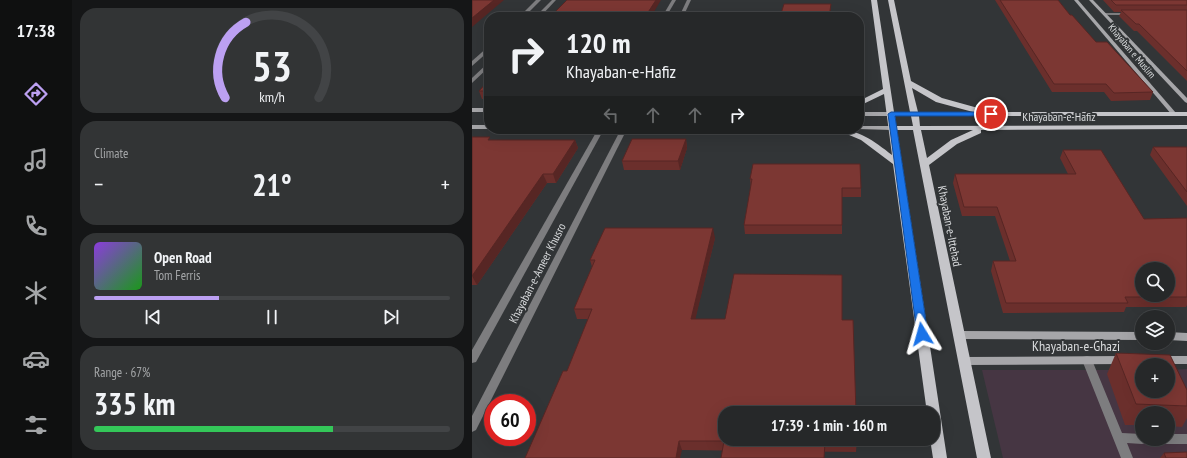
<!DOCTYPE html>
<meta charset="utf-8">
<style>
:root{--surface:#262829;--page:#323435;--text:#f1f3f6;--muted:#a4a6a8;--line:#424446;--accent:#bca0f2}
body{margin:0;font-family:"PT Sans Narrow",sans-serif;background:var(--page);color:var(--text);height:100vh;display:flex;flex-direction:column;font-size:15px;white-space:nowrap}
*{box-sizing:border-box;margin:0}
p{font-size:13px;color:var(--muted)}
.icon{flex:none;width:22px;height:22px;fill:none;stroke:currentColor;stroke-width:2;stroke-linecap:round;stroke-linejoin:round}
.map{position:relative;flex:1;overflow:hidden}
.details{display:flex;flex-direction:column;gap:8px;padding:8px;background:#151617;width:400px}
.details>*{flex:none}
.guide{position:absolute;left:12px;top:12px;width:380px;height:122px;border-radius:16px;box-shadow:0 4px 16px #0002,0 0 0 1px var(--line);background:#262829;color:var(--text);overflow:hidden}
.tools{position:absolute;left:663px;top:262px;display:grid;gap:8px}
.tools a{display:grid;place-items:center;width:40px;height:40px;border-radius:50%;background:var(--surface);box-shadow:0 4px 16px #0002,0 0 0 1px var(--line);font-size:20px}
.speed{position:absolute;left:12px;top:394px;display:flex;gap:8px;font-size:20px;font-weight:700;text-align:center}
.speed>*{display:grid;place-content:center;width:52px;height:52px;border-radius:50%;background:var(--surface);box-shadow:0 4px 16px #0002,0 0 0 1px var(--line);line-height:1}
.speed .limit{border:6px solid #d22;background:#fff;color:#111}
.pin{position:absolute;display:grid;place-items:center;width:34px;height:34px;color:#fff;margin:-17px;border:2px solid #fff;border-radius:50%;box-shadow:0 1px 4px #0007}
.me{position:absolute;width:44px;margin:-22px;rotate:352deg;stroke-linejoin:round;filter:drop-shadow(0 0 3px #0008)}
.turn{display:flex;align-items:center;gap:14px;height:84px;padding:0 16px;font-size:18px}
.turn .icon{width:52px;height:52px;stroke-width:2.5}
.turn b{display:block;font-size:28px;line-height:34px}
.lanes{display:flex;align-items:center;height:38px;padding:0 16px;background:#0003;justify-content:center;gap:20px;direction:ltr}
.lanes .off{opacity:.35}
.big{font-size:30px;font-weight:700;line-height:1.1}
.details .card{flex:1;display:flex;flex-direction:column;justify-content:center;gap:6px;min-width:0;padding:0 14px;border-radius:16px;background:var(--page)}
.details .dial{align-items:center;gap:0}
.dial svg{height:104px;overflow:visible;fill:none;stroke:var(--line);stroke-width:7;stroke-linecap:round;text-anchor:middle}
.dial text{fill:var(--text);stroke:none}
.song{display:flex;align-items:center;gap:12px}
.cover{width:48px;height:48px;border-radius:6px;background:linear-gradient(135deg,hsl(270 70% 55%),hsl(120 70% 35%))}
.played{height:4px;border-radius:2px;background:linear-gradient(90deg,var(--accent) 35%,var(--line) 35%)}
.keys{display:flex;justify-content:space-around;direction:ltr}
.heat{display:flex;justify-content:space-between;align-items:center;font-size:22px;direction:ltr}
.charge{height:6px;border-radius:3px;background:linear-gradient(90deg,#34c759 67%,var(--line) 0)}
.trip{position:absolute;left:246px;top:406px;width:222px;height:40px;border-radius:16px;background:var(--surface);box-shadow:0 4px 16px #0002,0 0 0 1px var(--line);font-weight:700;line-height:40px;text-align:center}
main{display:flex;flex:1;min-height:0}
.menu{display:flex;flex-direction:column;width:72px;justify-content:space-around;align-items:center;background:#0f1010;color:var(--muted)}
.menu .icon{width:28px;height:28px}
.menu .on{color:var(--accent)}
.menu b{font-size:18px;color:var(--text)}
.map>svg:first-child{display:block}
.commercial{fill:#463643;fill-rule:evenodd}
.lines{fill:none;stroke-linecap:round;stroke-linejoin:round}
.street{fill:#7d7d7f;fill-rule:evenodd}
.secondary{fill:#a6a6a9;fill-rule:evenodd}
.primary{fill:#c5c5c9;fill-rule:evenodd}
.wall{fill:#6b2f2c}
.shaded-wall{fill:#572624}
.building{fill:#7c3733;stroke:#572624;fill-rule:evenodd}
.route{fill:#1a73e8;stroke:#114b97}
.labels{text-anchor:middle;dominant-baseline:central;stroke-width:4;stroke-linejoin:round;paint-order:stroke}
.far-street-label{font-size:10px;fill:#d9dbdd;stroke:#323537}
.street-label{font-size:12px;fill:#d9dbdd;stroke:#323537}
.near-street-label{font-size:14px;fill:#d9dbdd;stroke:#323537}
</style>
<main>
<nav class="menu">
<b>17:38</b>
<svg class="icon on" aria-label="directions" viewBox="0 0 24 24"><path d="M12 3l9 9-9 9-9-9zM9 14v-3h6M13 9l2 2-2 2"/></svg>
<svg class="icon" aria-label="music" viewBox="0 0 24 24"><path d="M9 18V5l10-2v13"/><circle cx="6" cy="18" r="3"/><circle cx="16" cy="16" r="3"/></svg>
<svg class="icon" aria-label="phone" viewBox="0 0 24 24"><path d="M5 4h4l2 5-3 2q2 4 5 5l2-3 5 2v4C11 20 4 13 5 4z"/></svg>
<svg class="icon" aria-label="climate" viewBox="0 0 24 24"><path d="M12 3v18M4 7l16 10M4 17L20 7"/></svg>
<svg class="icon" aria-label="car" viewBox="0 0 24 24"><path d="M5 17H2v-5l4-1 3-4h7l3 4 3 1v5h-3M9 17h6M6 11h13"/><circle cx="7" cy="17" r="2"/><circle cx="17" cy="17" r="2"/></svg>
<svg class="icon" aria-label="filters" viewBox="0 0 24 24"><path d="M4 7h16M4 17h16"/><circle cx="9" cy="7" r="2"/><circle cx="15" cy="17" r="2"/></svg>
</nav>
<section class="details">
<div class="card dial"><svg viewBox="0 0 100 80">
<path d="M14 69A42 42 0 1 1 86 69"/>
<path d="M14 69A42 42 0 0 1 30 11" stroke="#bca0f2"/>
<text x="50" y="56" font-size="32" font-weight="700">53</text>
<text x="50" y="72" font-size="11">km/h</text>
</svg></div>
<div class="card"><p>Climate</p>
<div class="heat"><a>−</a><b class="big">21°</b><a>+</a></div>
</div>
<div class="card">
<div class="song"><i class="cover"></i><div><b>Open Road</b><p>Tom Ferris</p></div></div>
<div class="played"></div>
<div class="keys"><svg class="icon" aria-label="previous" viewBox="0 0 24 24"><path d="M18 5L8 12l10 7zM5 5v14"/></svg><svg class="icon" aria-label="pause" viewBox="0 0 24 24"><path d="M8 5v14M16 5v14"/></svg><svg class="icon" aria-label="next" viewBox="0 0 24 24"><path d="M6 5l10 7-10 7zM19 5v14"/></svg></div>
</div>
<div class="card"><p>Range · 67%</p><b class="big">335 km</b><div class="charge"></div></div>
</section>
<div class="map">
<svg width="715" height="458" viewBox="0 0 715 458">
<rect width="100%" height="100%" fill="#323537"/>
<path class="commercial" d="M715,369V458H531L510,370H670V391H696V370ZM670,413H696V439H670Z"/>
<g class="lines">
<g class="street">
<polygon points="64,0 69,0 52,17 47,17"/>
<polygon points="80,0 84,0 68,17 63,17"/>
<polygon points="200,0 204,0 194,17 190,17"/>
<polygon points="215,0 219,0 211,17 207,17"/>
<polygon points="633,13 658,13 660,14 658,15 631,15 631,13"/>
<polygon points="17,46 17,51 0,66 0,61"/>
<polygon points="17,62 17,67 0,83 0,78"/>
<polygon points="126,129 132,129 4,362 0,363 0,350"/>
<polygon points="149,129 155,129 4,430 0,432 0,416"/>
<polygon points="615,356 619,357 620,360 650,433 670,434 670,439 676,439 674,443 670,444 655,443 661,458 649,458 610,360 611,357"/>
<polygon points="696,434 715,434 715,444 686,444 682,443 680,439 696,439"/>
</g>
<g class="secondary">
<polygon points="602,0 606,0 704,113 704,115 700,115"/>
<polygon points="617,0 621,0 715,98 715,103 713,102"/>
<rect x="0" y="108" width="17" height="4"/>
<polygon points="387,112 419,112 422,114 419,116 387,116"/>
<rect x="0" y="125" width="17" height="4"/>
<polygon points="387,126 420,126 423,128 420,130 385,129 387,129"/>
<polygon points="487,331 670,332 670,340 487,339 484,338 482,335 484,332"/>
<polygon points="696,332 715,333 715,341 696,340"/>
<polygon points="650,356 654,357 655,360 654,363 650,364 492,365 488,364 487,361 488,358 492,357"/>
<polygon points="690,356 715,356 715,364 690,364 686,363 685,360 686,357"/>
</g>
<path class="primary" d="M399,0H405L422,112H438L416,0H422L439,81L470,98L506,108L505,112H715V116H447L448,126L715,125V129L509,130V133L485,144L457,165L519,458H505L441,130H425L475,458H461L458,439H461V413H455L421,164L389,140L363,129C386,129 402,141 420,155L412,94L387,106V101L411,89ZM440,88L464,102L501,112H446ZM423,116H439L441,126H424ZM449,130H501L479,140L455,158Z"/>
</g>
<g class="wall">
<polygon points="523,0 586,0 598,15 624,42 681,92 678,100 639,101 632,92 580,92"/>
<polygon points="631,0 715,0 715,81 665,31 662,31 647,16 649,12 642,12"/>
<polygon points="17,80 17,99 10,99 7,91"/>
<polygon points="0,137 19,140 103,140 106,148 84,183 75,183 5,285 0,285"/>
<polygon points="214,139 215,148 208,170 152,170 150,161"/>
<polygon points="681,147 715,147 715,206 678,155"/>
<polygon points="591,150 672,219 715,218 715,305 714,307 654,307 652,312 531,313 519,271 521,261 538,261 523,216 490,216 481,183 483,174 596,174 588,158"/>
<polygon points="278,179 389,188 389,197 370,197 370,234 273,234 272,225 279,188"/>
<polygon points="243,238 223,319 370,320 385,439 384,452 210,450 95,371 116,319 105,319 102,309 120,267 118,260"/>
<polygon points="644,353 715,390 715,418 710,427 696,426 696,413 670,413 670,425 653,425 635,374"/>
<polygon points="692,453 715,458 688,458"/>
</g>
<g class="shaded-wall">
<polygon points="22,0 32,0 0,27 0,18"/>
<polygon points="184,0 189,0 179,17 173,17"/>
<polygon points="359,4 358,17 357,17"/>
<polygon points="214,139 215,148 208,170 206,161"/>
<polygon points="103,140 106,148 84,183 81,174"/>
<polygon points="71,174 75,183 5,285 0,276"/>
<polygon points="241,228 243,238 221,329 219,319"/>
<polygon points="207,441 210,450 208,458 204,458"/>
</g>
<g class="building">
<polygon points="0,0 22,0 0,18"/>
<polygon points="95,0 184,0 173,17 78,17"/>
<polygon points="528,0 586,0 598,15 600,15 624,42 635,42 681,92 642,93 634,84 582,84"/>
<polygon points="639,0 715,0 715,5 644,5"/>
<polygon points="312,4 359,4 357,17 308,17"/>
<polygon points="649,10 715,10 715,71 667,24 664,24"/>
<polygon points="17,80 17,91 7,91"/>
<polygon points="0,137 18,137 16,140 103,140 81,174 71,174 0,276"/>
<polygon points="160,139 214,139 206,161 150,161"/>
<polygon points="681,147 715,147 715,192"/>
<path d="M591,150H629L672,219L715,218V297H653L656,303H534L521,261H544L525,207H492L483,174H604ZM670,269H696V295H670Z"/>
<polygon points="281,164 388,164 389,188 370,188 370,225 272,225 280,179 278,179"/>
<polygon points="133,228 241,228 219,319 253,319 262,274 370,275 370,320 381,320 384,413 253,413 253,439 385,439 385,442 353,442 352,458 249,458 252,441 207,441 204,458 53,458 91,371 95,371 120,309 102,309 123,260 118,260"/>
<path d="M644,353L698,355L715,390V406L664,404ZM670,365H696V391H670Z"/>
<polygon points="715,452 715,458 694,458 692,453"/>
</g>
<polygon class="route" points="419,112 519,112 522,114 519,116 423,116 456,334 450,338 445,334 416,114"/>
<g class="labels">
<g class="far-street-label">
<text transform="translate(660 51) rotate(50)">Khayaban e Muslim</text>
</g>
<g class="street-label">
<text x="587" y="116">Khayaban-e-Hafiz</text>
<text transform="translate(478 226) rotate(79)">Khayaban-e-Ittehad</text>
<text transform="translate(65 273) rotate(-63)">Khayaban-e-Ameer Khusro</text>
</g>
<g class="near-street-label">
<text x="604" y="346">Khayaban-e-Ghazi</text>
</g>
</g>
</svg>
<div class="tools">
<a><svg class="icon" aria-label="search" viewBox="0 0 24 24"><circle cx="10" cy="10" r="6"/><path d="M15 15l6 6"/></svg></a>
<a><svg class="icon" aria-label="layers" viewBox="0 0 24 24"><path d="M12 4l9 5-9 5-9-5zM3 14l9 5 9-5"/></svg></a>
<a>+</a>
<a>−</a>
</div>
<div class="speed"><div class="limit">60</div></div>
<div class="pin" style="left:519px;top:114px;background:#d93025"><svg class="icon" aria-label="arrive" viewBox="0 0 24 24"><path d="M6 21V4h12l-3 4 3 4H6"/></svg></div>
<svg class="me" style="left:450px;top:334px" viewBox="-20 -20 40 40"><path d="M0-17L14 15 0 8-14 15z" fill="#1a73e8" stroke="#fff" stroke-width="4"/></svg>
<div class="trip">17:39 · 1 min · 160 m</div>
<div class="guide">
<div class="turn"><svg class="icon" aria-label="right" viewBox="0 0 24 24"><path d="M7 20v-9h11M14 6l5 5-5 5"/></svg><div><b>120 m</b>Khayaban-e-Hafiz</div></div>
<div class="lanes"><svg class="icon off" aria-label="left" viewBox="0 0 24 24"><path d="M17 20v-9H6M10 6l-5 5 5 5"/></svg><svg class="icon off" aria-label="ahead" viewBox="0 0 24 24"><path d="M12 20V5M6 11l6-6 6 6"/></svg><svg class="icon off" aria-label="ahead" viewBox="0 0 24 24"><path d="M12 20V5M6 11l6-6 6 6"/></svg><svg class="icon" aria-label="right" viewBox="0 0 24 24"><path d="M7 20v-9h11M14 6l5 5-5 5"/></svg></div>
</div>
</div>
</main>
